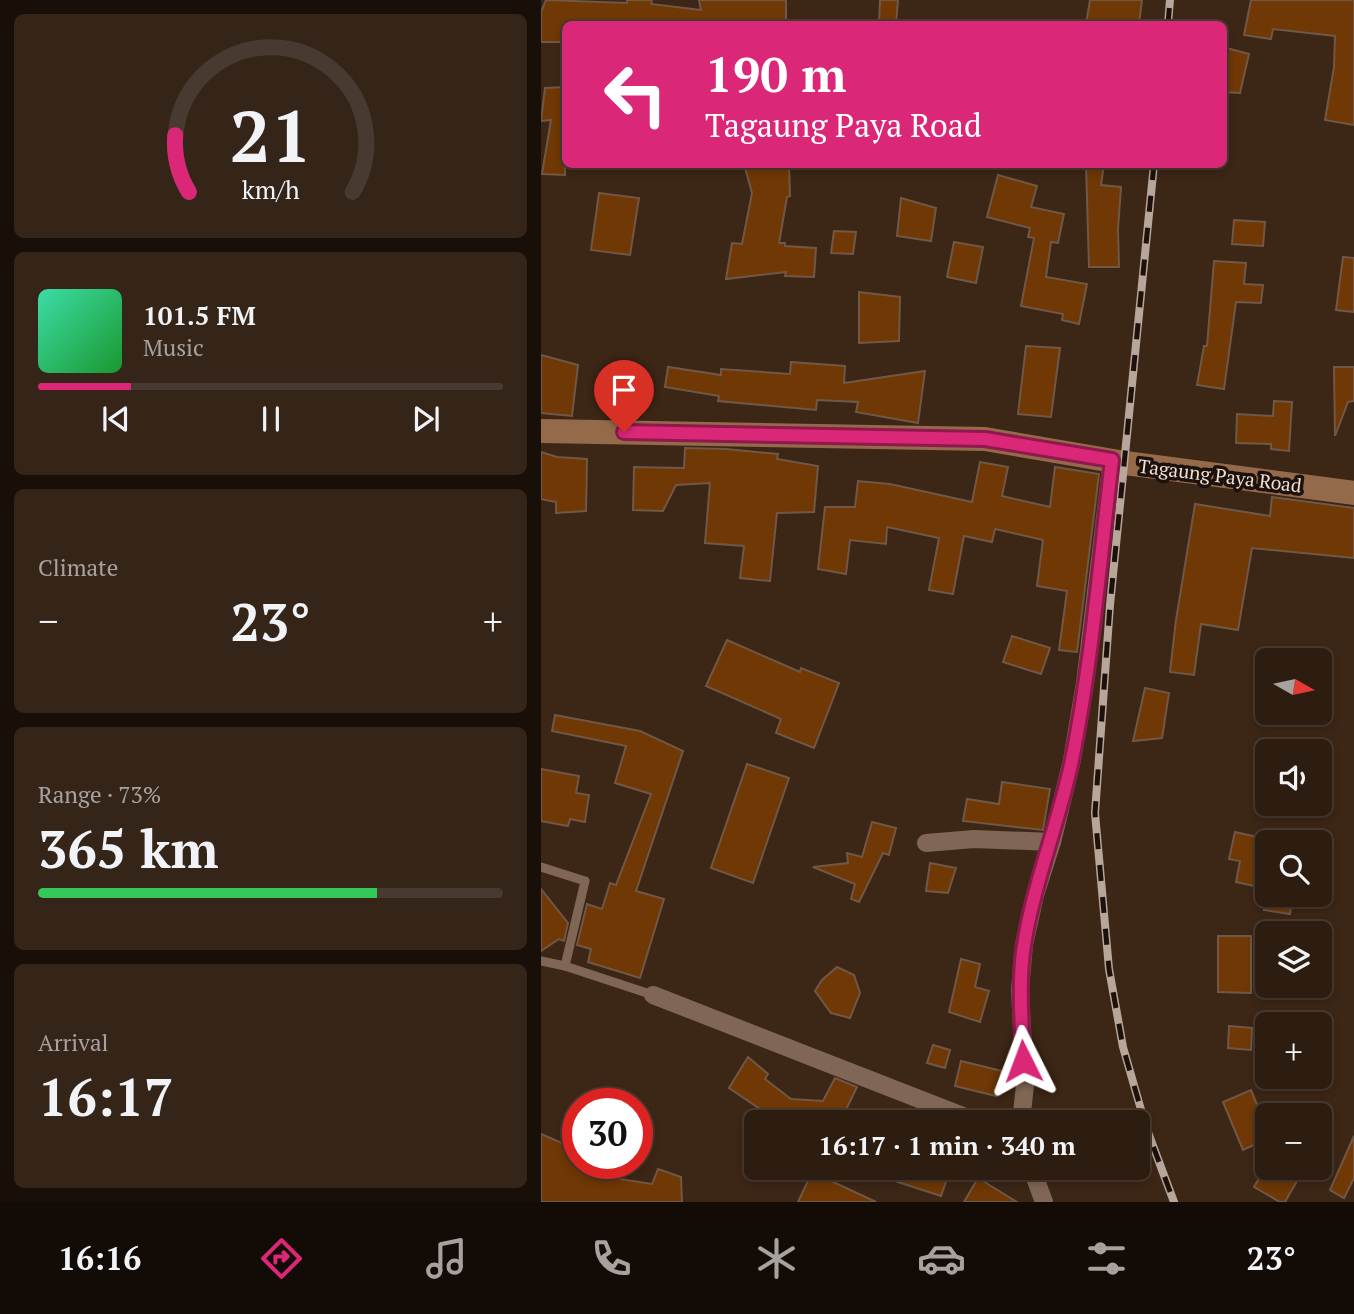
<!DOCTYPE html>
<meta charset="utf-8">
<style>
:root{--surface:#2d1c10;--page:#352519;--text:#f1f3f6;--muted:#a7a19f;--line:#483a30;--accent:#db2777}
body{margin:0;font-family:"PT Serif",serif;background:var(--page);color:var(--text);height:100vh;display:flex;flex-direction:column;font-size:26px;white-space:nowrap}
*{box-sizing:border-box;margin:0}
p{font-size:23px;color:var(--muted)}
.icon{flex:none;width:38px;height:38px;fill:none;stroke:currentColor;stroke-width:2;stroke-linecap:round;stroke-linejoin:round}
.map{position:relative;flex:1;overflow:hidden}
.panel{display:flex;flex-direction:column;gap:14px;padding:14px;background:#190f09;width:541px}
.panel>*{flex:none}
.top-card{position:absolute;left:21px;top:21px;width:665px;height:147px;border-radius:10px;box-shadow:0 4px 10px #0003,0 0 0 2px var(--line);background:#db2777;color:#fff;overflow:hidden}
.needle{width:46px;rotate:99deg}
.controls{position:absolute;left:714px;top:648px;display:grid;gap:14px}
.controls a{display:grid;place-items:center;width:77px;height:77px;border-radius:10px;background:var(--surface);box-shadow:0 4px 10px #0003,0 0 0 2px var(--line);font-size:35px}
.speed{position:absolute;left:21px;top:1088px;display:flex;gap:14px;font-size:35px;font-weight:700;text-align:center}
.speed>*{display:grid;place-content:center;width:91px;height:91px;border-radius:50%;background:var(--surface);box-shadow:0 4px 10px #0003,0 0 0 2px var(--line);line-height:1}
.speed .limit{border:10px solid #d22;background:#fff;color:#111}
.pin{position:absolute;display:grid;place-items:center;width:60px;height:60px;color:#fff;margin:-72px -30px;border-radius:50% 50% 50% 0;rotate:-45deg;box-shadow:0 0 7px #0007}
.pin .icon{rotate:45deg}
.me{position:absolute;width:77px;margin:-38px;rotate:357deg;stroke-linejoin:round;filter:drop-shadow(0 0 5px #0008)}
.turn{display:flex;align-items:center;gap:24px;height:147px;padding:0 28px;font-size:32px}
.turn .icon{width:91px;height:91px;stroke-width:2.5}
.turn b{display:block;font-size:49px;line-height:60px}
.big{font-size:52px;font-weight:600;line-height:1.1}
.panel .tile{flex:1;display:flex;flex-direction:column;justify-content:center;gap:10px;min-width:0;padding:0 24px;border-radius:10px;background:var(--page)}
.panel .dial{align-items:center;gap:0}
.dial svg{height:182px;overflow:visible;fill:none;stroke:var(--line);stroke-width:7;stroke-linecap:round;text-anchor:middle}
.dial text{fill:var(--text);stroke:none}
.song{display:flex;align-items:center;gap:21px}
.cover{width:84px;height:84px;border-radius:10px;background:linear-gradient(135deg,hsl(160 70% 55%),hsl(130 70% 35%))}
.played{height:7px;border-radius:4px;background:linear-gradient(90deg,var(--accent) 20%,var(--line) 20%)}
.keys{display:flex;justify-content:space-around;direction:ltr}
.heat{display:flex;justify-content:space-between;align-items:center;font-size:38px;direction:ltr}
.charge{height:10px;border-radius:5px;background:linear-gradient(90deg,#34c759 73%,var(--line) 0)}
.trip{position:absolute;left:203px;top:1110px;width:406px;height:70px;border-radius:10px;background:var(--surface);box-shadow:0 4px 10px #0003,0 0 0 2px var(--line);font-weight:600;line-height:70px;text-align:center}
.tabs{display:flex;height:112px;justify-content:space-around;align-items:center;background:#120b06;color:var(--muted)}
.tabs .icon{width:49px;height:49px}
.tabs .selected{color:var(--accent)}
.tabs b{font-size:32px;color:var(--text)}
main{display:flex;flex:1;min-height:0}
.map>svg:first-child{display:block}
.building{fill:#6f3804;stroke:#715746;stroke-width:2}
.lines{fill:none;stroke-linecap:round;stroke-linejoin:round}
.service{stroke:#806655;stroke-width:9}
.minor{stroke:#806655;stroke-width:18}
.secondary{stroke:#956a4a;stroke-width:24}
.rail-casing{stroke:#b8a69b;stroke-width:8}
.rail{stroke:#1c120b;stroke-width:5;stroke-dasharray:16;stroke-linecap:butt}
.route-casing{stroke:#8e194d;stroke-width:18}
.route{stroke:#db2777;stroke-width:12}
.labels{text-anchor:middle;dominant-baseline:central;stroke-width:7;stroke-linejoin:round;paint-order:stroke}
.street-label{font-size:19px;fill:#eeded5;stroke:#1c120b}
</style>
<main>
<section class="panel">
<div class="tile dial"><svg viewBox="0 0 100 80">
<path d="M14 69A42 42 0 1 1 86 69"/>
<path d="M14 69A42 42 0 0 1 8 44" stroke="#db2777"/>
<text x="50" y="56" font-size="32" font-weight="700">21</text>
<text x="50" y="72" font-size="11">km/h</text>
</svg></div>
<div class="tile">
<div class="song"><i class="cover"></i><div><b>101.5 FM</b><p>Music</p></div></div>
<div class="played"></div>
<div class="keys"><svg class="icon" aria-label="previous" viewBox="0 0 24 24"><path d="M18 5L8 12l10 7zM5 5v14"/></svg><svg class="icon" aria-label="pause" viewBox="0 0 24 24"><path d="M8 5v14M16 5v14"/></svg><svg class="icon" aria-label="next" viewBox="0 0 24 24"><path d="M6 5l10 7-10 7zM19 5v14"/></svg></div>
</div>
<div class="tile"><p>Climate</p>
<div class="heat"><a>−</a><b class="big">23°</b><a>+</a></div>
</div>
<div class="tile"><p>Range · 73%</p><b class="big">365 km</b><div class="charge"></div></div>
<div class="tile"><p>Arrival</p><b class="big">16:17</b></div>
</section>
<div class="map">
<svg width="814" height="1202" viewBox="0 0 814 1202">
<rect width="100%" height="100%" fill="#3c2616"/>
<g class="building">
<polygon points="5,0 86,3 86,0 111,0 110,4 160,10 158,0 245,0 245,24 24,24 24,42 0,42 0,12"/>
<polygon points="339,0 357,0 355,24 338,24"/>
<polygon points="549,0 601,0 598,24 545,24"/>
<polygon points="710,0 813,0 813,125 784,120 793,67 794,36 732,29 730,39 703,35"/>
<polygon points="682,47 708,54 699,93 682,92"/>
<polygon points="24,87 24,175 1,174 10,120 0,121 4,88"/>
<polygon points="203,164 248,164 249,196 246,197 238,243 244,243 244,246 275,248 273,277 244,276 245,272 185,279 191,243 201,244 211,193"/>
<polygon points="545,164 563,164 560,185 580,187 577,229 578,267 548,267"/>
<polygon points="457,175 496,186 490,207 523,214 517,243 510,242 505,277 546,284 538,324 521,320 522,314 480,306 493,238 487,237 489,228 446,217"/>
<polygon points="58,193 98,198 89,255 50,250"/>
<polygon points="360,198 395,208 390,241 356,236"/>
<polygon points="693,220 724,222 722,246 691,244"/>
<polygon points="293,231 315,232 312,254 290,253"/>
<polygon points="413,242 442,247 435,283 406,277"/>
<polygon points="802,257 813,258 813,312 795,310"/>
<polygon points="673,261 705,263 703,284 722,285 720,303 695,302 683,389 656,385 663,346 666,346"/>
<polygon points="318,292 359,297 358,341 318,343"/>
<polygon points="485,346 519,348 510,417 477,414"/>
<polygon points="0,355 37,365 31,416 0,413"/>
<polygon points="250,362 304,366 303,383 384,371 377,423 315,412 317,402 276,400 275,410 177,401 178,396 124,387 127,367 180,375 180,369 249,374"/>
<polygon points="793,367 813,367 813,401 807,402 794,436"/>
<polygon points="733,401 751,402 748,451 730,449 730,444 695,443 696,414 732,416"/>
<polygon points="144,448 185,449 237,454 236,459 277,466 273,512 236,513 229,581 199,578 203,546 164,543 169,483 135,485 122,511 92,510 93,467 143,468"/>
<polygon points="0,452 16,457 46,459 45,511 15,513 15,502 0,499"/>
<polygon points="439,462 467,467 461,496 509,507 514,467 558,474 536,652 518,650 526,591 496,586 502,540 454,529 451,542 423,536 412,594 388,590 398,538 346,527 345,544 309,540 305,574 277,569 284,507 314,507 317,481 349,484 431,502"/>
<polygon points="731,497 813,508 813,558 711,548 697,630 660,624 653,675 629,672 635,620 654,504 729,516"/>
<polygon points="471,636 509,648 500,674 462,662"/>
<polygon points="186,640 259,672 260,668 298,683 273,748 235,733 240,719 165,686"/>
<polygon points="604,688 628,693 621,738 592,741"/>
<polygon points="14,715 99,731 142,751 95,891 123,899 99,978 47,962 50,949 36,945 46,904 61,909 69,883 75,885 110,794 74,783 85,746 11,731"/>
<polygon points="206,764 248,778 212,883 170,868"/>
<polygon points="0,769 38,776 35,793 48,795 44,822 29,819 27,826 0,821"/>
<polygon points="461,782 509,789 502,830 422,821 426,799 458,804"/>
<polygon points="331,822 355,828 348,855 342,853 318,902 310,899 314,884 272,867 307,863 306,853 321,857"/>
<polygon points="694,832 726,839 726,889 695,882 699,861 688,859"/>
<polygon points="389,863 415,868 407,893 385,891"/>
<polygon points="0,889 27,923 23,941 18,939 0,951"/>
<polygon points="726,894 752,894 749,914 723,910"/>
<polygon points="677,936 710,936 710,993 677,992"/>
<polygon points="420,959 439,964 434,987 448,991 439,1022 408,1012"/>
<polygon points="296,967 313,975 319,993 309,1018 290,1013 274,991 281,980"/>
<polygon points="688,1026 711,1028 710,1050 687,1048"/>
<polygon points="392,1045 409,1050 404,1068 386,1063"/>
<polygon points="207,1057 227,1074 224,1079 250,1099 282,1101 294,1078 316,1087 299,1122 238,1122 188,1088"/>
<polygon points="420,1061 461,1071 455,1096 414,1086"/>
<polygon points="710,1090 726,1129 726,1139 702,1150 682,1102"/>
<polygon points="0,1134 37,1150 37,1164 76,1164 72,1178 111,1184 117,1169 140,1177 141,1202 0,1202"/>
<polygon points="813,1136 813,1178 803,1198 789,1190"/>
<polygon points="324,1167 410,1167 400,1196 323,1171"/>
<polygon points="725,1167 764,1167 744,1202 739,1202 713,1187"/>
<polygon points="271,1172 335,1202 257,1202"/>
<polygon points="437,1178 476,1202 423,1202"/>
</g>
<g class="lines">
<g class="service">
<polyline points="0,867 44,881 24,966 112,995"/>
<polyline points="0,961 24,966"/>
</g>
<g class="minor">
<polyline points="385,843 433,839 511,842"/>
<polyline points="112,995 437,1122"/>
<polyline points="480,1122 484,1085 479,990 483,945 494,895 511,842 531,760 544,683 571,460"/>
<polyline points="490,1167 503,1202"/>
</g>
<polyline class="secondary" points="0,431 444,439 584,463 814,493"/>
<g class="rail-casing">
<g id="rail">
<polyline points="627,24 629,0"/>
<polyline points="613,164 569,605 554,813 568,969 582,1047 605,1127 633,1202"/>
</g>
</g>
<use href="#rail" class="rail"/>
</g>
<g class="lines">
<g class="route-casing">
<path id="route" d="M83,432L444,439L571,460C559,560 551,661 531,760C518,822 493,882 483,945C477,983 481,1022 482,1061"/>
</g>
<use href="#route" class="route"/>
</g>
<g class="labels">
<g class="street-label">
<text transform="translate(679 475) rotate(7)">Tagaung Paya Road</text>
</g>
</g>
</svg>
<div class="controls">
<a><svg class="needle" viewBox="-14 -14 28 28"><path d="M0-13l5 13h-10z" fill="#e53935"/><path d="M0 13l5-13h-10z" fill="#a7a19f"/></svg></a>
<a><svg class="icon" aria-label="sound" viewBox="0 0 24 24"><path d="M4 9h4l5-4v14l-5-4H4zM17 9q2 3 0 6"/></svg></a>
<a><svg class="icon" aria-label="search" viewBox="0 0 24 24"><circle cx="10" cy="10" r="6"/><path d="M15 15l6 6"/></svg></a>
<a><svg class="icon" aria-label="layers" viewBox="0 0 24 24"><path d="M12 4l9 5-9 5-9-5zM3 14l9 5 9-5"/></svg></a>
<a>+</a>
<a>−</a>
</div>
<div class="speed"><div class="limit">30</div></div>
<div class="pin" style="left:83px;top:432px;background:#d93025"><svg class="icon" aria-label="arrive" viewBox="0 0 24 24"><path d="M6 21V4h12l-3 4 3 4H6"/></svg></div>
<svg class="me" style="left:482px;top:1061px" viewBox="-20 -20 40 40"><path d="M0-17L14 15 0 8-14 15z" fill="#db2777" stroke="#fff" stroke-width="4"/></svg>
<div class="trip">16:17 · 1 min · 340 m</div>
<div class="top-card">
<div class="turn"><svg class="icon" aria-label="left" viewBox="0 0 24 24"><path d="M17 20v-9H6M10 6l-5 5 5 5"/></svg><div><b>190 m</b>Tagaung Paya Road</div></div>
</div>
</div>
</main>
<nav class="tabs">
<b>16:16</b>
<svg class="icon selected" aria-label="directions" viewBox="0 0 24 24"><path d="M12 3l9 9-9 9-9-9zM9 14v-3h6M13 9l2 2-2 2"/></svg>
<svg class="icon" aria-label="music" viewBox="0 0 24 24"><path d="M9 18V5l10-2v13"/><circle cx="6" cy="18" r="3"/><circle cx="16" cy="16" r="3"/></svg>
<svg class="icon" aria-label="phone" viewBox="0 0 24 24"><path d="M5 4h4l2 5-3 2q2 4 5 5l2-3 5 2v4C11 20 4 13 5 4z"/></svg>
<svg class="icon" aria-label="climate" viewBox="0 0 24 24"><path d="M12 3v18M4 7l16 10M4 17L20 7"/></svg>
<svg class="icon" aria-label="car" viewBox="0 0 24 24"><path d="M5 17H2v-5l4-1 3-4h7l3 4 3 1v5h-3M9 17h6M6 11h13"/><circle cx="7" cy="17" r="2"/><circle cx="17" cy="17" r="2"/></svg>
<svg class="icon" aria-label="filters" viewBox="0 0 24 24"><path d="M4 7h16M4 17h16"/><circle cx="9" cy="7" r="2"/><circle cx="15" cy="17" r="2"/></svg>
<b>23°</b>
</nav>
